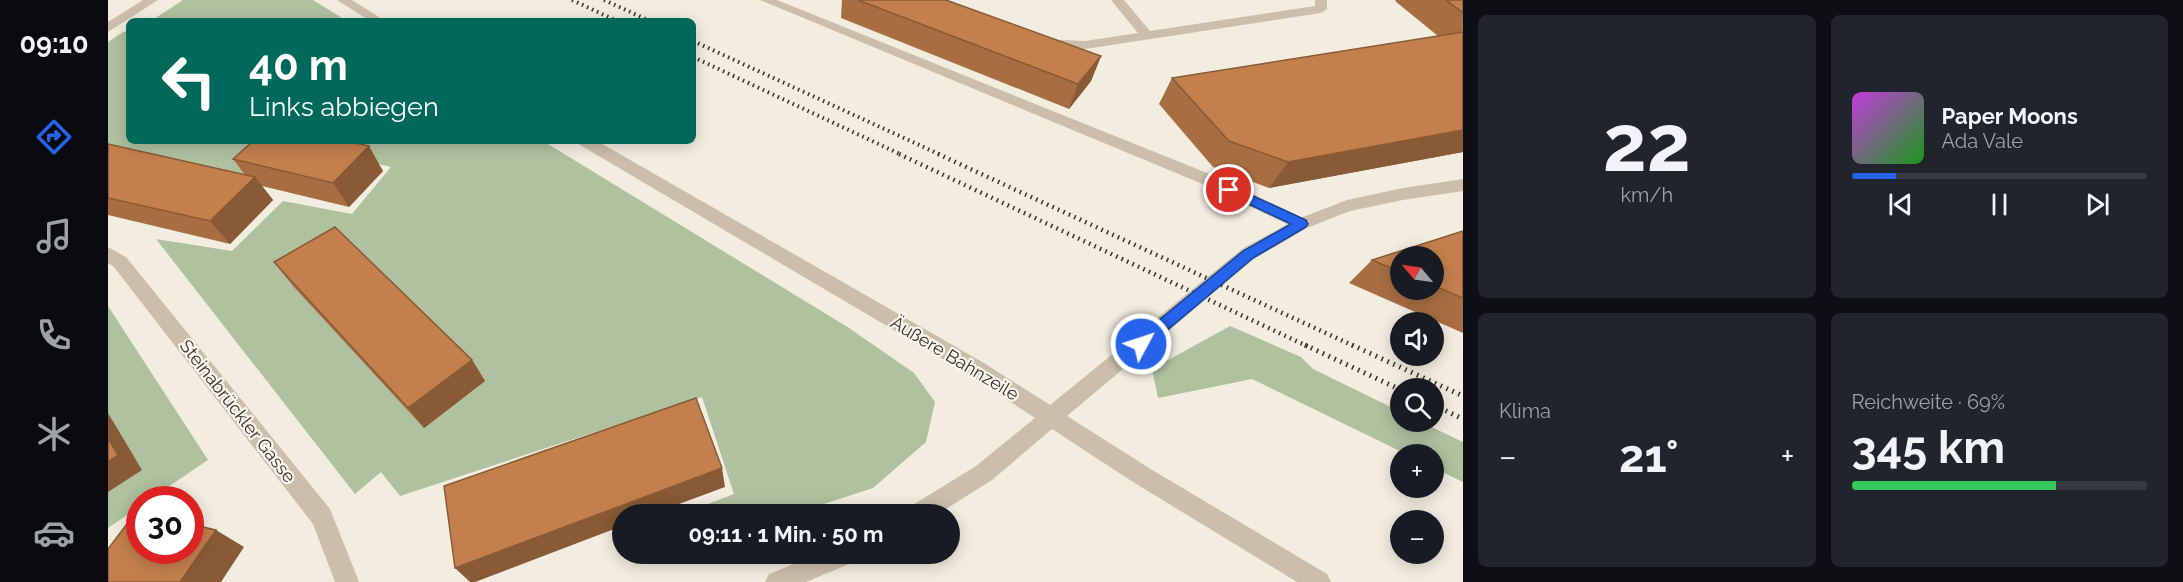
<!DOCTYPE html>
<html lang="de">
<meta charset="utf-8">
<style>
:root{--surface:#171b24;--page:#20242c;--text:#f1f3f6;--muted:#9ea1a6;--line:#363941;--accent:#2563eb}
body{margin:0;font-family:Raleway,sans-serif;background:var(--page);color:var(--text);height:100vh;display:flex;flex-direction:column;font-size:22px;white-space:nowrap}
*{box-sizing:border-box;margin:0}
p{font-size:20px;color:var(--muted)}
.icon{flex:none;width:33px;height:33px;fill:none;stroke:currentColor;stroke-width:2;stroke-linecap:round;stroke-linejoin:round}
.map{position:relative;flex:1;overflow:hidden}
.panel{display:flex;flex-direction:column;gap:15px;padding:15px;background:#0d0f14;width:720px}
.panel>*{flex:none}
.guide{position:absolute;left:18px;top:18px;width:570px;height:126px;border-radius:9px;box-shadow:0 3px 15px #0003;background:#00695c;color:#fff;overflow:hidden}
.needle{width:39px;rotate:299deg}
.tools{position:absolute;left:1282px;top:246px;display:grid;gap:12px}
.tools a{display:grid;place-items:center;width:54px;height:54px;border-radius:50%;background:var(--surface);box-shadow:0 3px 15px #0003;font-size:30px}
.speed{position:absolute;left:18px;top:486px;display:flex;gap:12px;font-size:30px;font-weight:700;text-align:center}
.speed>*{display:grid;place-content:center;width:78px;height:78px;border-radius:50%;background:var(--surface);box-shadow:0 3px 15px #0003;line-height:1}
.speed .limit{border:9px solid #d22;background:#fff;color:#111}
.pin{position:absolute;display:grid;place-items:center;width:51px;height:51px;color:#fff;margin:-26px;border:3px solid #fff;border-radius:50%;box-shadow:0 2px 6px #0007}
.me{position:absolute;width:66px;margin:-33px;rotate:50deg;stroke-linejoin:round;filter:drop-shadow(0 0 4px #0008)}
.turn{display:flex;align-items:center;gap:21px;height:126px;padding:0 24px;font-size:27px}
.turn .icon{width:78px;height:78px;stroke-width:2.5}
.turn b{display:block;font-size:42px;line-height:51px}
.big{font-size:45px;font-weight:700;line-height:1.1}
.panel .card{flex:1;display:flex;flex-direction:column;justify-content:center;gap:9px;min-width:0;padding:0 21px;border-radius:9px;background:var(--page)}
.panel .dial{align-items:center;gap:0}
.dial b{font-size:78px;line-height:1}
.song{display:flex;align-items:center;gap:18px}
.cover{width:72px;height:72px;border-radius:9px;background:linear-gradient(135deg,hsl(290 70% 55%),hsl(120 70% 35%))}
.played{height:6px;border-radius:3px;background:linear-gradient(90deg,var(--accent) 15%,var(--line) 15%)}
.keys{display:flex;justify-content:space-around;direction:ltr}
.heat{display:flex;justify-content:space-between;align-items:center;font-size:33px;direction:ltr}
.charge{height:9px;border-radius:4px;background:linear-gradient(90deg,#34c759 69%,var(--line) 0)}
.panel .tiles{flex:1;display:grid;gap:15px;grid-template-columns:repeat(2,1fr)}
.trip{position:absolute;left:504px;top:504px;width:348px;height:60px;border-radius:30px;background:var(--surface);box-shadow:0 3px 15px #0003;font-weight:700;line-height:60px;text-align:center}
main{display:flex;flex:1;min-height:0}
.menu{display:flex;flex-direction:column;width:108px;justify-content:space-around;align-items:center;background:#090b0e;color:var(--muted)}
.menu .icon{width:42px;height:42px}
.menu .current{color:var(--accent)}
.menu b{font-size:27px;color:var(--text)}
.map>svg:first-child{display:block}
.green{fill:#afc19f}
.lines{fill:none;stroke-linecap:round;stroke-linejoin:round}
.lane{fill:#cbbfab;fill-rule:evenodd}
.street{fill:#cbbfab;fill-rule:evenodd}
.rail-far2{stroke:#38312a;stroke-width:4;stroke-dasharray:1.5 4;stroke-linecap:butt}
.rail-far1{stroke:#38312a;stroke-width:4.5;stroke-dasharray:1.5 4.5;stroke-linecap:butt}
.rail{stroke:#38312a;stroke-width:5;stroke-dasharray:1.5 5;stroke-linecap:butt}
.wall{fill:#a86e42;fill-rule:evenodd}
.shaded-wall{fill:#885a36}
.building{fill:#c3804d;stroke:#885a36;stroke-width:1.5}
.route{fill:#2563eb;stroke:#184099;stroke-width:1.5}
.labels{text-anchor:middle;dominant-baseline:central;stroke-width:4.5;stroke-linejoin:round;paint-order:stroke}
.street-label{font-size:18px;fill:#38312a;stroke:#faf6ec}
</style>
<main>
<nav class="menu">
<b>09:10</b>
<svg class="icon current" aria-label="directions" viewBox="0 0 24 24"><path d="M12 3l9 9-9 9-9-9zM9 14v-3h6M13 9l2 2-2 2"/></svg>
<svg class="icon" aria-label="music" viewBox="0 0 24 24"><path d="M9 18V5l10-2v13"/><circle cx="6" cy="18" r="3"/><circle cx="16" cy="16" r="3"/></svg>
<svg class="icon" aria-label="phone" viewBox="0 0 24 24"><path d="M5 4h4l2 5-3 2q2 4 5 5l2-3 5 2v4C11 20 4 13 5 4z"/></svg>
<svg class="icon" aria-label="climate" viewBox="0 0 24 24"><path d="M12 3v18M4 7l16 10M4 17L20 7"/></svg>
<svg class="icon" aria-label="car" viewBox="0 0 24 24"><path d="M5 17H2v-5l4-1 3-4h7l3 4 3 1v5h-3M9 17h6M6 11h13"/><circle cx="7" cy="17" r="2"/><circle cx="17" cy="17" r="2"/></svg>
</nav>
<div class="map">
<svg width="1355" height="582" viewBox="0 0 1355 582">
<rect width="100%" height="100%" fill="#f2eddf"/>
<g class="green">
<polygon points="75,0 205,0 239,21 43,21"/>
<polygon points="21,31 21,141 435,141 741,328 806,373 827,402 818,442 765,488 685,514 574,514 626,494 594,397 292,496 273,472 247,494 48,239 124,251 175,201 244,214 283,167 181,142 136,181 0,146 0,42 15,32"/>
<polygon points="0,306 100,460 42,499 32,500 31,507 0,528"/>
<polygon points="1122,326 1193,357 1205,369 1293,412 1293,422 1313,422 1355,442 1355,482 1326,468 1326,454 1298,454 1144,379 1050,398 1044,369"/>
</g>
<g class="lines">
<g class="lane">
<polygon points="652,0 669,0 1109,177 1199,220 1201,224 1199,228 1187,228 1097,185"/>
<polygon points="1003,0 1016,0 1042,31 1207,6 1207,0 1219,0 1219,9 1213,13 977,49 936,47 929,43 936,39 977,41 1030,33"/>
</g>
<g class="street">
<polygon points="35,0 50,0 0,32 0,22"/>
<polygon points="229,0 244,0 277,21 262,21"/>
<polygon points="469,141 489,141 876,363 942,405 1134,249 1187,220 1239,200 1295,188 1355,179 1355,191 1295,200 1242,211 1199,228 1146,259 959,416 1041,468 1219,574 1223,582 1189,582 1025,482 944,429 884,480 830,514 800,514 803,506 868,466 927,418 862,375 472,145"/>
<polygon points="0,247 18,257 222,509 251,582 227,582 205,524 6,267 0,263"/>
<polygon points="711,554 750,554 746,562 698,582 657,582 661,574"/>
</g>
<g class="rail-far2">
<polyline points="464,0 509,21"/>
<polyline points="496,0 542,21"/>
<polyline points="585,41 833,155"/>
<polyline points="585,57 794,155"/>
</g>
<g class="rail-far1">
<polyline points="791,154 1201,347"/>
<polyline points="830,154 1248,347"/>
</g>
<g class="rail">
<polyline points="1197,345 1293,390"/>
<polyline points="1244,345 1355,396"/>
<polyline points="1326,405 1355,419"/>
</g>
</g>
<g class="wall">
<polygon points="734,0 838,0 993,56 983,81 961,109 733,18"/>
<polygon points="1288,0 1355,0 1355,152 1161,188 1105,167 1051,104 1064,78 1330,36 1287,1"/>
<polygon points="0,144 137,175 125,159 275,171 241,207 154,186 165,200 122,244 0,215"/>
<path d="M1355,231V333L1241,283L1264,260ZM1293,256H1326V290H1293Z"/>
<polygon points="166,262 364,360 377,381 316,428 185,286"/>
</g>
<g class="shaded-wall">
<polygon points="993,56 983,81 961,109 970,84"/>
<polygon points="1355,130 1355,152 1161,188 1180,162"/>
<polygon points="261,146 275,171 241,207 225,183"/>
<polygon points="147,177 165,200 122,244 102,221"/>
<polygon points="364,360 377,381 316,428 300,408"/>
<polygon points="0,413 34,470 0,492"/>
<polygon points="614,468 617,487 544,514 514,514 514,526 367,582 362,582 347,568"/>
<polygon points="108,530 136,547 113,582 72,582"/>
</g>
<g class="building">
<polygon points="750,0 838,0 993,56 970,84"/>
<polygon points="1338,0 1355,0 1355,13"/>
<polygon points="1355,32 1355,130 1180,162 1121,141 1064,78"/>
<polygon points="145,141 238,141 261,146 225,183 125,159"/>
<polygon points="0,144 147,177 102,221 0,198"/>
<polygon points="227,227 364,360 300,408 166,262"/>
<polygon points="1355,231 1355,298 1326,286 1326,256 1293,256 1293,272 1264,260"/>
<polygon points="588,398 614,468 347,568 336,486"/>
<polygon points="0,438 10,455 0,462"/>
<polygon points="28,512 32,513 32,550 82,550 82,524 108,530 72,582 0,582 0,549"/>
</g>
<polygon class="route" points="1121,185 1198,220 1200,224 1198,227 1145,258 1038,348 1028,348 1026,344 1028,339 1135,251 1183,224 1117,193 1115,190"/>
<g class="labels">
<g class="street-label">
<text transform="translate(847 358) rotate(31)">Äußere Bahnzeile</text>
<text transform="translate(130 411) rotate(52)">Steinabrückler Gasse</text>
</g>
</g>
</svg>
<div class="tools">
<a><svg class="needle" viewBox="-14 -14 28 28"><path d="M0-13l5 13h-10z" fill="#e53935"/><path d="M0 13l5-13h-10z" fill="#9ea1a6"/></svg></a>
<a><svg class="icon" aria-label="sound" viewBox="0 0 24 24"><path d="M4 9h4l5-4v14l-5-4H4zM17 9q2 3 0 6"/></svg></a>
<a><svg class="icon" aria-label="search" viewBox="0 0 24 24"><circle cx="10" cy="10" r="6"/><path d="M15 15l6 6"/></svg></a>
<a>+</a>
<a>−</a>
</div>
<div class="speed"><div class="limit">30</div></div>
<div class="pin" style="left:1121px;top:190px;background:#d93025"><svg class="icon" aria-label="arrive" viewBox="0 0 24 24"><path d="M6 21V4h12l-3 4 3 4H6"/></svg></div>
<svg class="me" style="left:1033px;top:344px" viewBox="-20 -20 40 40"><circle r="17" fill="#2563eb" stroke="#fff" stroke-width="3"/><path d="M0-11L8 9 0 5-8 9z" fill="#fff"/></svg>
<div class="trip">09:11 · 1 Min. · 50 m</div>
<div class="guide">
<div class="turn"><svg class="icon" aria-label="left" viewBox="0 0 24 24"><path d="M17 20v-9H6M10 6l-5 5 5 5"/></svg><div><b>40 m</b>Links abbiegen</div></div>
</div>
</div>
<section class="panel">
<div class="tiles">
<div class="card dial"><b>22</b><p>km/h</p></div>
<div class="card">
<div class="song"><i class="cover"></i><div><b>Paper Moons</b><p>Ada Vale</p></div></div>
<div class="played"></div>
<div class="keys"><svg class="icon" aria-label="previous" viewBox="0 0 24 24"><path d="M18 5L8 12l10 7zM5 5v14"/></svg><svg class="icon" aria-label="pause" viewBox="0 0 24 24"><path d="M8 5v14M16 5v14"/></svg><svg class="icon" aria-label="next" viewBox="0 0 24 24"><path d="M6 5l10 7-10 7zM19 5v14"/></svg></div>
</div>
<div class="card"><p>Klima</p>
<div class="heat"><a>−</a><b class="big">21°</b><a>+</a></div>
</div>
<div class="card"><p>Reichweite · 69%</p><b class="big">345 km</b><div class="charge"></div></div>
</div>
</section>
</main>
